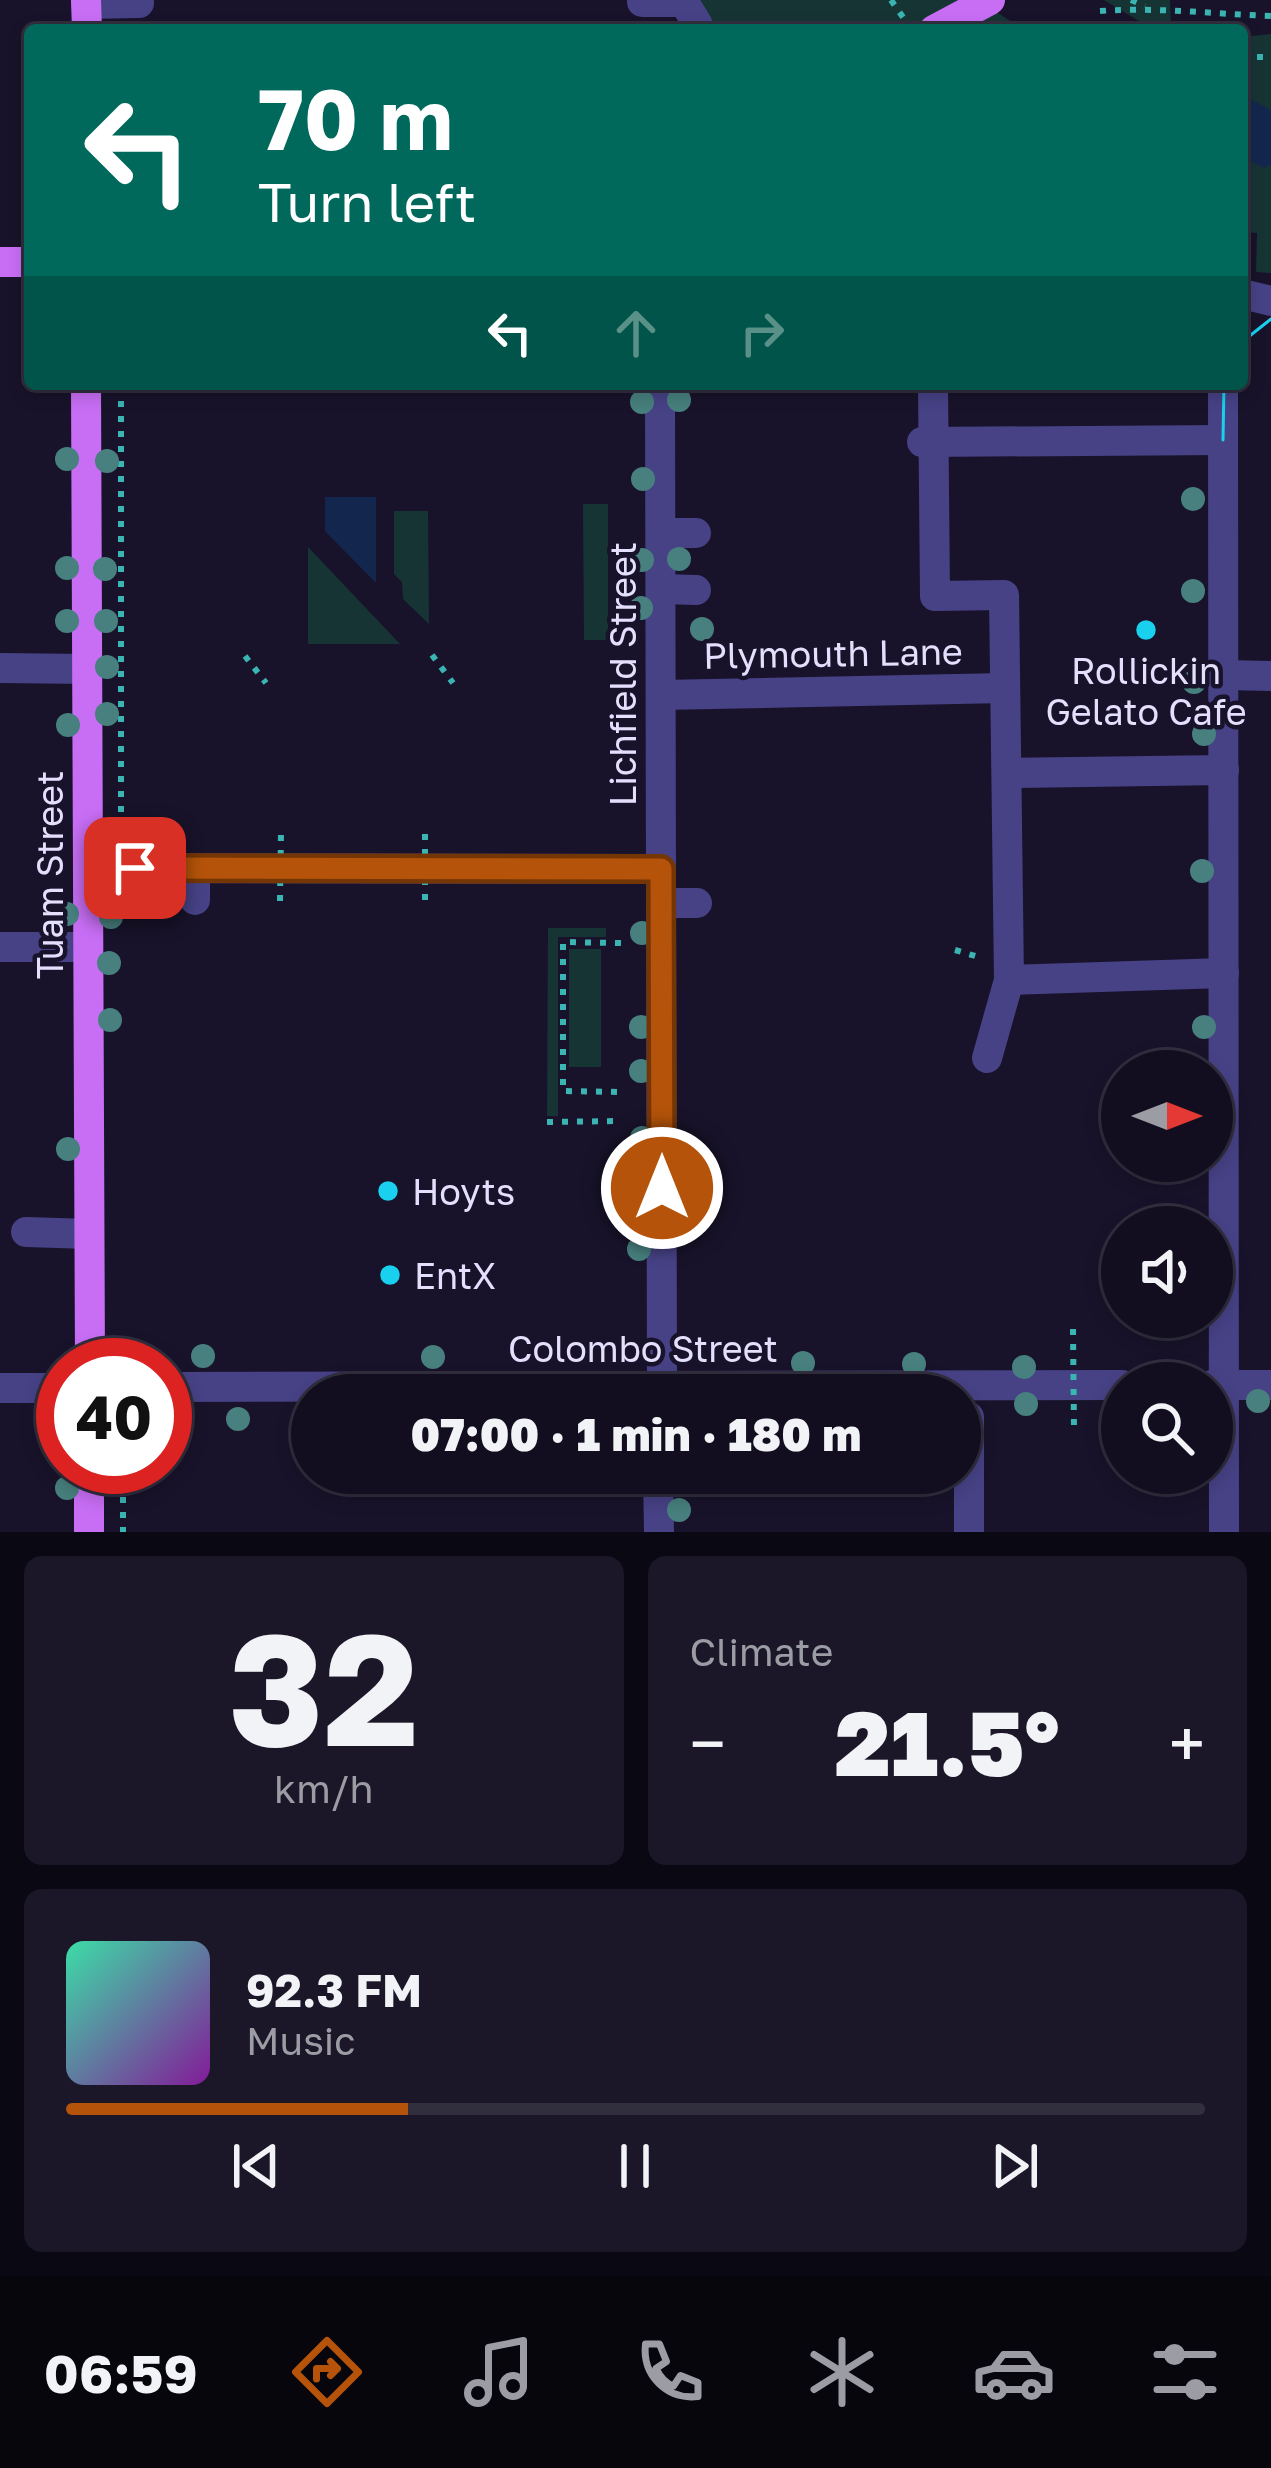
<!DOCTYPE html>
<meta charset="utf-8">
<style>
:root{--surface:#120e20;--page:#1b1729;--text:#f1f3f6;--muted:#9c9ca5;--line:#312e3e;--accent:#b45309}
body{margin:0;font-family:"Golos Text",sans-serif;background:var(--page);color:var(--text);height:100vh;display:flex;flex-direction:column;font-size:45px;white-space:nowrap}
*{box-sizing:border-box;margin:0}
p{font-size:39px;color:var(--muted)}
.icon{flex:none;width:66px;height:66px;fill:none;stroke:currentColor;stroke-width:2;stroke-linecap:round;stroke-linejoin:round}
.map{position:relative;height:1532px;overflow:hidden}
.side{display:flex;flex-direction:column;gap:24px;padding:24px;background:#0a0812;flex:1}
.side>*{flex:none}
.banner{position:absolute;left:24px;top:24px;width:1224px;height:366px;border-radius:12px;box-shadow:0 6px 18px #0003,0 0 0 3px var(--line);background:#00695c;color:#fff;overflow:hidden}
.needle{width:78px;rotate:90deg}
.controls{position:absolute;left:1101px;top:1050px;display:grid;gap:24px}
.controls a{display:grid;place-items:center;width:132px;height:132px;border-radius:50%;background:var(--surface);box-shadow:0 6px 18px #0003,0 0 0 3px var(--line);font-size:60px}
.speed{position:absolute;left:36px;top:1338px;display:flex;gap:24px;font-size:60px;font-weight:700;text-align:center}
.speed>*{display:grid;place-content:center;width:156px;height:156px;border-radius:50%;background:var(--surface);box-shadow:0 6px 18px #0003,0 0 0 3px var(--line);line-height:1}
.speed .limit{border:18px solid #d22;background:#fff;color:#111}
.pin{position:absolute;display:grid;place-items:center;width:102px;height:102px;color:#fff;margin:-51px;border-radius:24px;box-shadow:0 6px 18px #0006}
.me{position:absolute;width:132px;margin:-66px;rotate:0deg;stroke-linejoin:round;filter:drop-shadow(0 0 9px #0008)}
.turn{display:flex;align-items:center;gap:42px;height:252px;padding:0 36px;font-size:54px}
.turn .icon{width:156px;height:156px;stroke-width:2.5}
.turn b{display:block;font-size:84px;line-height:102px}
.lanes{display:flex;align-items:center;height:114px;padding:0 36px;background:#0003;justify-content:center;gap:60px;direction:ltr}
.lanes .off{opacity:.35}
.big{font-size:90px;font-weight:800;line-height:1.1}
.side .card{flex:1;display:flex;flex-direction:column;justify-content:center;gap:18px;min-width:0;padding:0 42px;border-radius:18px;background:var(--page)}
.side .dial{align-items:center;gap:0}
.dial b{font-size:156px;line-height:1}
.song{display:flex;align-items:center;gap:36px}
.cover{width:144px;height:144px;border-radius:18px;background:linear-gradient(135deg,hsl(160 70% 55%),hsl(290 70% 35%))}
.played{height:12px;border-radius:6px;background:linear-gradient(90deg,var(--accent) 30%,var(--line) 30%)}
.keys{display:flex;justify-content:space-around;direction:ltr}
.heat{display:flex;justify-content:space-between;align-items:center;font-size:66px;direction:ltr}
.side .tiles{flex:1;display:grid;gap:24px;grid-template-columns:1fr 1fr}
.card:last-child{grid-column:span 2}
.trip{position:absolute;left:291px;top:1374px;width:690px;height:120px;border-radius:60px;background:var(--surface);box-shadow:0 6px 18px #0003,0 0 0 3px var(--line);font-weight:800;line-height:120px;text-align:center}
.tabs{display:flex;height:192px;justify-content:space-around;align-items:center;background:#07060d;color:var(--muted)}
.tabs .icon{width:84px;height:84px}
.tabs .current{color:var(--accent)}
.tabs b{font-size:54px;color:var(--text)}
.map>svg:first-child{display:block}
.green{fill:#173434}
.water{fill:#13274e}
.pier{fill:#18132a}
.lines{fill:none;stroke-linecap:round;stroke-linejoin:round}
.path{stroke:#3ab5b3;stroke-width:6;stroke-dasharray:6 9;stroke-linecap:butt}
.minor{stroke:#474286;stroke-width:30}
.major{stroke:#c86ef5;stroke-width:30}
.tram{stroke:#19d0ef;stroke-width:3}
.path-bridge{stroke:#3ab5b3;stroke-width:6;stroke-dasharray:6 9;stroke-linecap:butt}
.tree{fill:#47807e}
.route-casing{stroke:#753606;stroke-width:30}
.route{stroke:#b45309;stroke-width:21}
.poi-dot{fill:#19d0ef;stroke:#18132a;stroke-width:4.5}
.labels{text-anchor:middle;dominant-baseline:central;stroke-width:9;stroke-linejoin:round;paint-order:stroke}
.street-label{font-size:36px;fill:#e3dffd;stroke:#18132a}
.poi-label{font-size:36px;fill:#e3dffd;stroke:#18132a;text-anchor:start}
</style>
<div class="map">
<svg width="1271" height="1532" viewBox="0 0 1271 1532">
<rect width="100%" height="100%" fill="#18132a"/>
<g class="green">
<polygon points="700,0 1170,0 1171,30 698,30"/>
<polygon points="1271,34 1271,273 1256,272 1257,233 1242,232 1242,37"/>
<polygon points="583,504 608,504 608,640 584,640"/>
<polygon points="394,511 428,511 429,624 403,599 402,582 394,574"/>
<polygon points="308,547 400,644 308,644"/>
<polygon points="548,928 606,928 606,937 558,937 558,1116 547,1116"/>
<rect x="569" y="949" width="32" height="118"/>
</g>
<g class="water">
<polygon points="1242,95 1271,110 1271,164 1264,168 1242,157"/>
<polygon points="325,497 376,497 376,583 325,531"/>
</g>
<polygon class="pier" points="978,0 1104,0 1139,21 1078,30 1024,30"/>
<g class="lines">
<g class="path">
<polyline points="891,0 907,23"/>
<polyline points="1131,0 1145,6"/>
<path d="M1100,11C1159,7 1213,14 1271,16"/>
<polyline points="1242,57 1271,57"/>
<polyline points="432,655 453,683"/>
<polyline points="245,656 266,683"/>
<polyline points="121,842 121,384"/>
<polyline points="621,943 563,942 563,1091 621,1092"/>
<polyline points="955,950 982,958"/>
<polyline points="547,1122 621,1121"/>
<polyline points="120,1363 149,1362"/>
<polyline points="123,1467 123,1532"/>
</g>
<g class="minor">
<polyline points="642,2 684,2 698,25"/>
<polyline points="86,4 139,3"/>
<polyline points="1242,294 1271,301"/>
<polyline points="660,384 662,1395"/>
<polyline points="933,384 935,596 1004,595 1009,980 1224,973"/>
<polyline points="1223,384 1224,1532"/>
<polyline points="922,442 1223,440"/>
<polyline points="661,533 696,533"/>
<polyline points="661,589 696,590"/>
<polyline points="0,668 87,669"/>
<polyline points="1224,675 1271,676"/>
<polyline points="661,695 1005,688"/>
<polyline points="1007,773 1224,770"/>
<polyline points="88,868 661,869"/>
<polyline points="195,869 195,900"/>
<polyline points="661,903 697,903"/>
<polyline points="0,947 88,947"/>
<polyline points="987,1058 1009,980"/>
<polyline points="26,1232 89,1234"/>
<polyline points="1212,1385 1271,1385"/>
<polyline points="165,1387 1122,1385"/>
<polyline points="0,1388 63,1388"/>
<polyline points="969,1417 969,1532"/>
<polyline points="658,1473 659,1532"/>
</g>
<g class="major">
<polyline points="86,0 87,30"/>
<polyline points="934,30 990,0"/>
<polyline points="0,262 30,262"/>
<polyline points="86,384 90,1365"/>
<polyline points="89,1467 89,1532"/>
</g>
<g class="tram">
<polyline points="1242,342 1271,319"/>
<polyline points="1223,440 1224,384"/>
</g>
<g class="path-bridge">
<polyline points="425,834 425,901"/>
<polyline points="280,901 281,833"/>
<polyline points="1073,1329 1074,1428"/>
</g>
</g>
<g class="tree">
<circle cx="679" cy="400" r="12"/>
<circle cx="642" cy="402" r="12"/>
<circle cx="67" cy="459" r="12"/>
<circle cx="107" cy="461" r="12"/>
<circle cx="643" cy="479" r="12"/>
<circle cx="1193" cy="499" r="12"/>
<circle cx="679" cy="559" r="12"/>
<circle cx="642" cy="560" r="12"/>
<circle cx="67" cy="568" r="12"/>
<circle cx="105" cy="569" r="12"/>
<circle cx="1193" cy="591" r="12"/>
<circle cx="641" cy="608" r="12"/>
<circle cx="67" cy="621" r="12"/>
<circle cx="106" cy="621" r="12"/>
<circle cx="702" cy="629" r="12"/>
<circle cx="107" cy="667" r="12"/>
<circle cx="1194" cy="682" r="12"/>
<circle cx="107" cy="714" r="12"/>
<circle cx="68" cy="725" r="12"/>
<circle cx="1204" cy="734" r="12"/>
<circle cx="1202" cy="871" r="12"/>
<circle cx="67" cy="914" r="12"/>
<circle cx="111" cy="917" r="12"/>
<circle cx="642" cy="933" r="12"/>
<circle cx="109" cy="963" r="12"/>
<circle cx="110" cy="1020" r="12"/>
<circle cx="641" cy="1027" r="12"/>
<circle cx="1204" cy="1027" r="12"/>
<circle cx="641" cy="1071" r="12"/>
<circle cx="642" cy="1138" r="12"/>
<circle cx="68" cy="1149" r="12"/>
<circle cx="639" cy="1249" r="12"/>
<circle cx="203" cy="1356" r="12"/>
<circle cx="433" cy="1357" r="12"/>
<circle cx="803" cy="1363" r="12"/>
<circle cx="914" cy="1364" r="12"/>
<circle cx="1024" cy="1367" r="12"/>
<circle cx="1258" cy="1401" r="12"/>
<circle cx="1026" cy="1404" r="12"/>
<circle cx="238" cy="1419" r="12"/>
<circle cx="67" cy="1488" r="12"/>
<circle cx="679" cy="1510" r="12"/>
</g>
<g class="lines">
<g class="route-casing">
<polyline id="route" points="135,868 661,869 662,1188"/>
</g>
<use href="#route" class="route"/>
</g>
<g class="poi-dot">
<circle cx="1146" cy="630" r="12"/>
<circle cx="388" cy="1191" r="12"/>
<circle cx="390" cy="1275" r="12"/>
</g>
<g class="labels">
<g class="street-label">
<text transform="translate(833 653) rotate(-1)">Plymouth Lane</text>
<text transform="translate(622 674) rotate(-90)">Lichfield Street</text>
<text transform="translate(49 875) rotate(-90)">Tuam Street</text>
<text x="643" y="1348">Colombo Street</text>
</g>
<g class="poi-label">
<text x="1146" y="670" text-anchor="middle">Rollickin<tspan x="1146" dy="41">Gelato Cafe</tspan></text>
<text x="412" y="1191">Hoyts</text>
<text x="414" y="1275">EntX</text>
</g>
</g>
</svg>
<div class="controls">
<a><svg class="needle" viewBox="-14 -14 28 28"><path d="M0-13l5 13h-10z" fill="#e53935"/><path d="M0 13l5-13h-10z" fill="#9c9ca5"/></svg></a>
<a><svg class="icon" aria-label="sound" viewBox="0 0 24 24"><path d="M4 9h4l5-4v14l-5-4H4zM17 9q2 3 0 6"/></svg></a>
<a><svg class="icon" aria-label="search" viewBox="0 0 24 24"><circle cx="10" cy="10" r="6"/><path d="M15 15l6 6"/></svg></a>
</div>
<div class="speed"><div class="limit">40</div></div>
<div class="pin" style="left:135px;top:868px;background:#d93025"><svg class="icon" aria-label="arrive" viewBox="0 0 24 24"><path d="M6 21V4h12l-3 4 3 4H6"/></svg></div>
<svg class="me" style="left:662px;top:1188px" viewBox="-20 -20 40 40"><circle r="17" fill="#b45309" stroke="#fff" stroke-width="3"/><path d="M0-11L8 9 0 5-8 9z" fill="#fff"/></svg>
<div class="trip">07:00 · 1 min · 180 m</div>
<div class="banner">
<div class="turn"><svg class="icon" aria-label="left" viewBox="0 0 24 24"><path d="M17 20v-9H6M10 6l-5 5 5 5"/></svg><div><b>70 m</b>Turn left</div></div>
<div class="lanes"><svg class="icon" aria-label="left" viewBox="0 0 24 24"><path d="M17 20v-9H6M10 6l-5 5 5 5"/></svg><svg class="icon off" aria-label="ahead" viewBox="0 0 24 24"><path d="M12 20V5M6 11l6-6 6 6"/></svg><svg class="icon off" aria-label="right" viewBox="0 0 24 24"><path d="M7 20v-9h11M14 6l5 5-5 5"/></svg></div>
</div>
</div>
<section class="side">
<div class="tiles">
<div class="card dial"><b>32</b><p>km/h</p></div>
<div class="card"><p>Climate</p>
<div class="heat"><a>−</a><b class="big">21.5°</b><a>+</a></div>
</div>
<div class="card">
<div class="song"><i class="cover"></i><div><b>92.3 FM</b><p>Music</p></div></div>
<div class="played"></div>
<div class="keys"><svg class="icon" aria-label="previous" viewBox="0 0 24 24"><path d="M18 5L8 12l10 7zM5 5v14"/></svg><svg class="icon" aria-label="pause" viewBox="0 0 24 24"><path d="M8 5v14M16 5v14"/></svg><svg class="icon" aria-label="next" viewBox="0 0 24 24"><path d="M6 5l10 7-10 7zM19 5v14"/></svg></div>
</div>
</div>
</section>
<nav class="tabs">
<b>06:59</b>
<svg class="icon current" aria-label="directions" viewBox="0 0 24 24"><path d="M12 3l9 9-9 9-9-9zM9 14v-3h6M13 9l2 2-2 2"/></svg>
<svg class="icon" aria-label="music" viewBox="0 0 24 24"><path d="M9 18V5l10-2v13"/><circle cx="6" cy="18" r="3"/><circle cx="16" cy="16" r="3"/></svg>
<svg class="icon" aria-label="phone" viewBox="0 0 24 24"><path d="M5 4h4l2 5-3 2q2 4 5 5l2-3 5 2v4C11 20 4 13 5 4z"/></svg>
<svg class="icon" aria-label="climate" viewBox="0 0 24 24"><path d="M12 3v18M4 7l16 10M4 17L20 7"/></svg>
<svg class="icon" aria-label="car" viewBox="0 0 24 24"><path d="M5 17H2v-5l4-1 3-4h7l3 4 3 1v5h-3M9 17h6M6 11h13"/><circle cx="7" cy="17" r="2"/><circle cx="17" cy="17" r="2"/></svg>
<svg class="icon" aria-label="filters" viewBox="0 0 24 24"><path d="M4 7h16M4 17h16"/><circle cx="9" cy="7" r="2"/><circle cx="15" cy="17" r="2"/></svg>
</nav>
